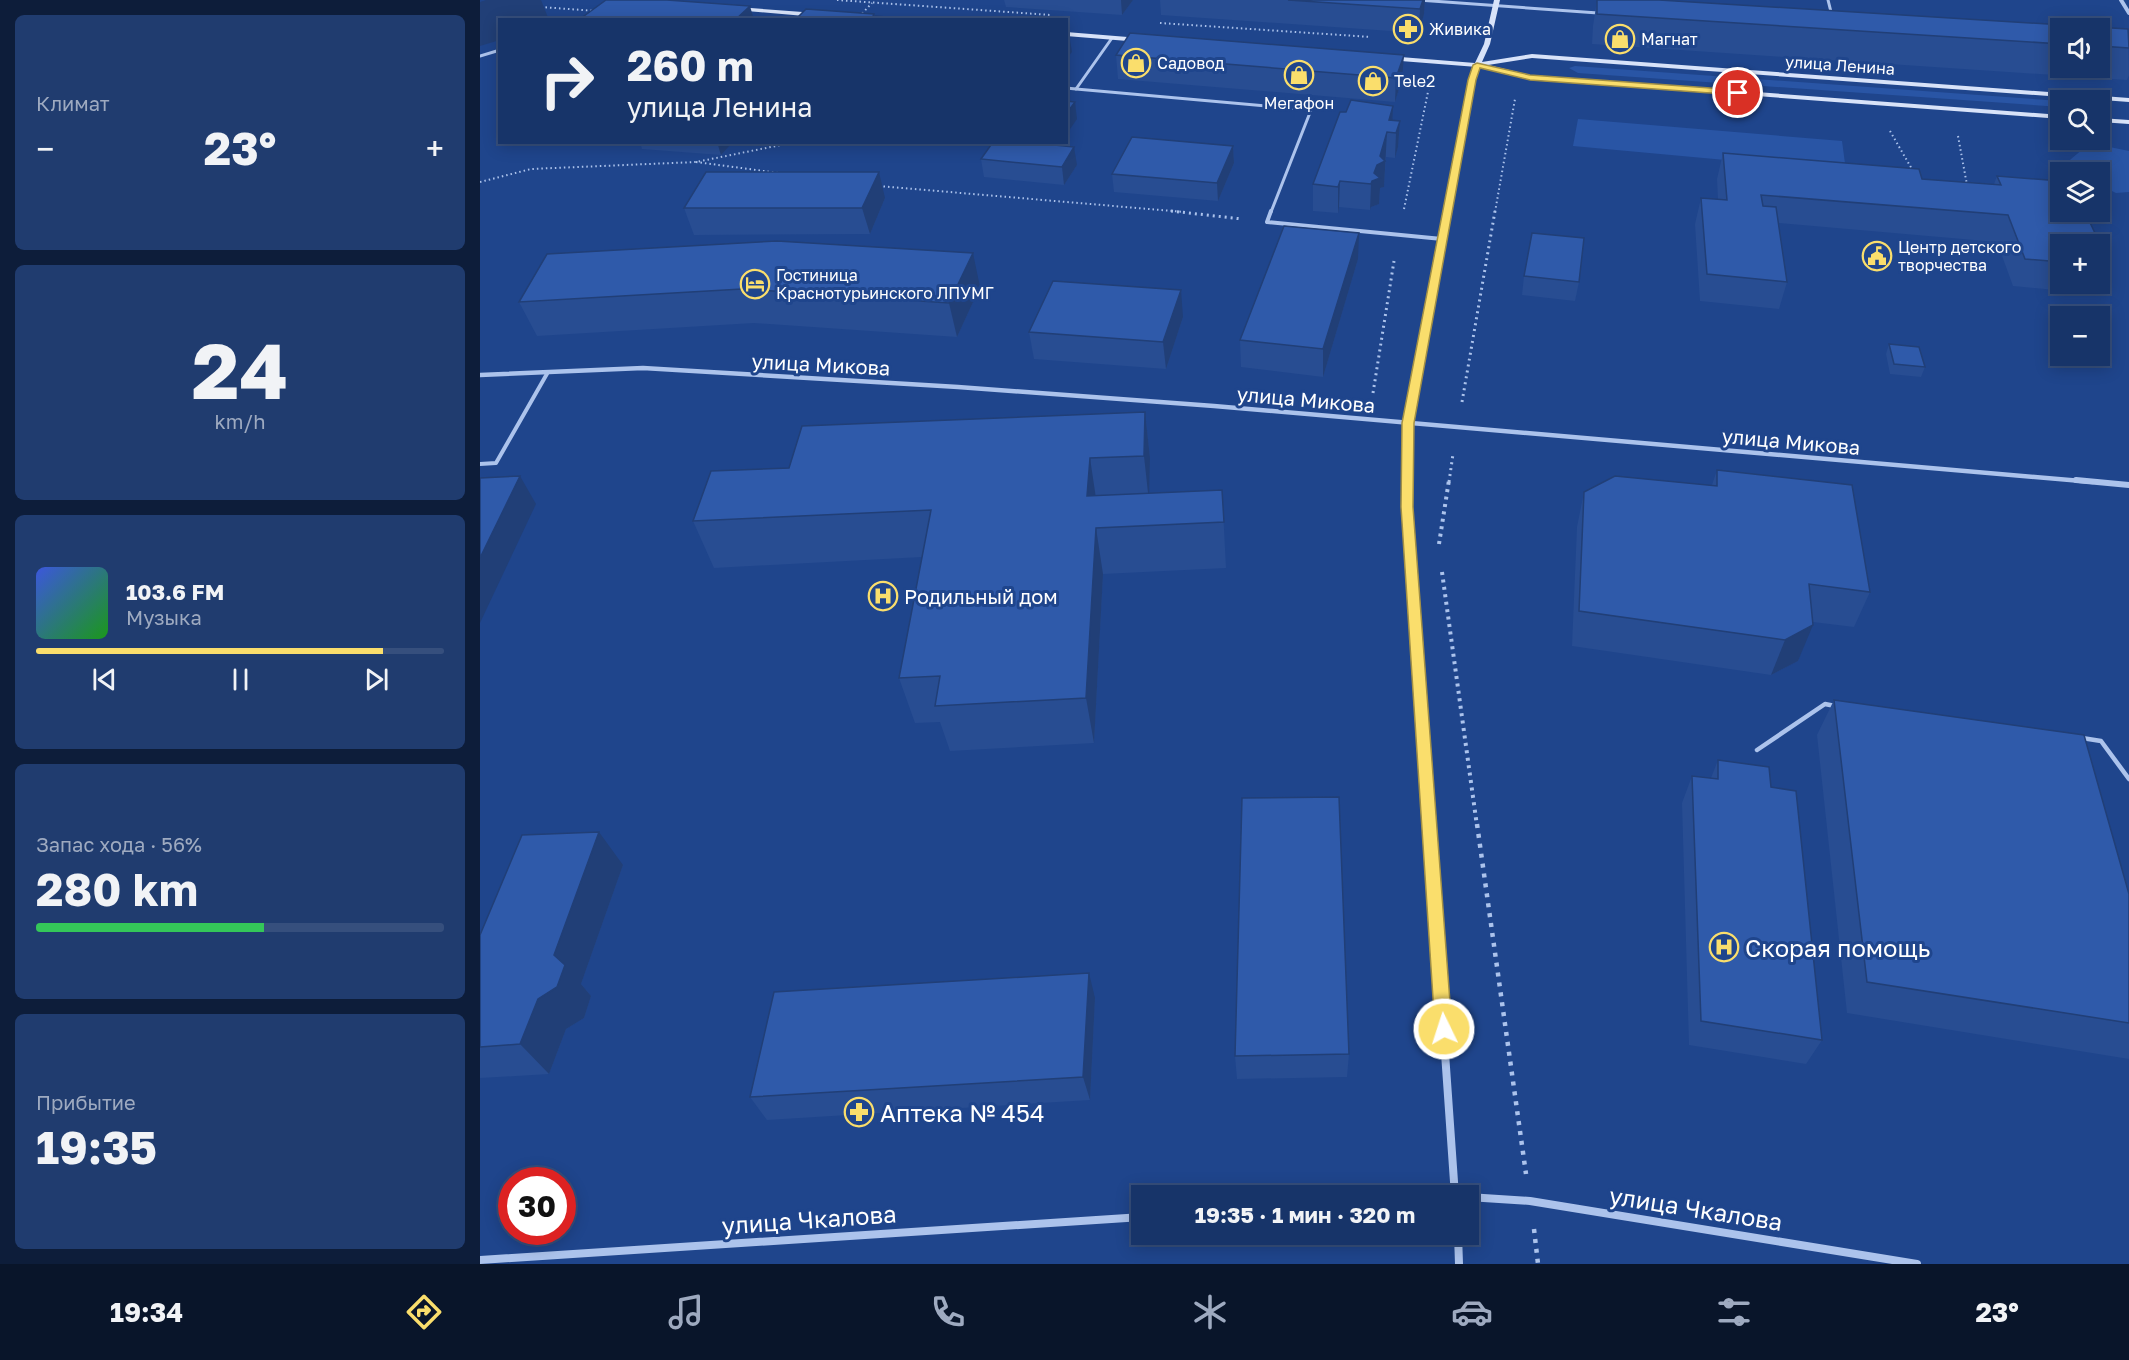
<!DOCTYPE html>
<html lang="ru">
<meta charset="utf-8">
<style>
:root{--surface:#173469;--page:#203c6f;--text:#f1f3f6;--muted:#9eaac0;--line:#364f7d;--accent:#fade6c}
body{margin:0;font-family:"Golos Text",sans-serif;background:var(--page);color:var(--text);height:100vh;display:flex;flex-direction:column;font-size:22px;white-space:nowrap}
*{box-sizing:border-box;margin:0}
p{font-size:20px;color:var(--muted)}
.icon{flex:none;width:33px;height:33px;fill:none;stroke:currentColor;stroke-width:2;stroke-linecap:round;stroke-linejoin:round}
.map{position:relative;flex:1;overflow:hidden}
.sheet{display:flex;flex-direction:column;gap:15px;padding:15px;background:#0d1d3a;width:480px}
.sheet>*{flex:none}
.banner{position:absolute;left:18px;top:18px;width:570px;height:126px;border-radius:0px;box-shadow:0 3px 15px #0003,0 0 0 2px var(--line);background:#173469;color:var(--text);overflow:hidden}
.tools{position:absolute;left:1570px;top:18px;display:grid;gap:12px}
.tools a{display:grid;place-items:center;width:60px;height:60px;border-radius:0px;background:var(--surface);box-shadow:0 3px 15px #0003,0 0 0 2px var(--line);font-size:30px}
.speed{position:absolute;left:18px;top:1167px;display:flex;gap:12px;font-size:30px;font-weight:700;text-align:center}
.speed>*{display:grid;place-content:center;width:78px;height:78px;border-radius:50%;background:var(--surface);box-shadow:0 3px 15px #0003,0 0 0 2px var(--line);line-height:1}
.speed .limit{border:9px solid #d22;background:#fff;color:#111}
.pin{position:absolute;display:grid;place-items:center;width:51px;height:51px;color:#fff;margin:-26px;border:3px solid #fff;border-radius:50%;box-shadow:0 2px 6px #0007}
.me{position:absolute;width:66px;margin:-33px;rotate:356deg;stroke-linejoin:round;filter:drop-shadow(0 0 4px #0008)}
.turn{display:flex;align-items:center;gap:21px;height:126px;padding:0 30px;font-size:27px}
.turn .icon{width:78px;height:78px;stroke-width:2.5}
.turn b{display:block;font-size:42px;line-height:51px}
.big{font-size:45px;font-weight:700;line-height:1.1}
.sheet .tile{flex:1;display:flex;flex-direction:column;justify-content:center;gap:9px;min-width:0;padding:0 21px;border-radius:9px;background:var(--page)}
.sheet .dial{align-items:center;gap:0}
.dial b{font-size:78px;line-height:1}
.song{display:flex;align-items:center;gap:18px}
.cover{width:72px;height:72px;border-radius:9px;background:linear-gradient(135deg,hsl(230 70% 55%),hsl(120 70% 35%))}
.played{height:6px;border-radius:3px;background:linear-gradient(90deg,var(--accent) 85%,var(--line) 85%)}
.keys{display:flex;justify-content:space-around;direction:ltr}
.heat{display:flex;justify-content:space-between;align-items:center;font-size:33px;direction:ltr}
.charge{height:9px;border-radius:4px;background:linear-gradient(90deg,#34c759 56%,var(--line) 0)}
.trip{position:absolute;left:651px;top:1185px;width:348px;height:60px;border-radius:0px;background:var(--surface);box-shadow:0 3px 15px #0003,0 0 0 2px var(--line);font-weight:700;line-height:60px;text-align:center}
.tab-bar{display:flex;height:96px;justify-content:space-around;align-items:center;background:#09152a;color:var(--muted)}
.tab-bar .icon{width:42px;height:42px}
.tab-bar .active{color:var(--accent)}
.tab-bar b{font-size:27px;color:var(--text)}
main{display:flex;flex:1;min-height:0}
.map>svg:first-child{display:block}
.green{fill:#2955a5}
.lines{fill:none;stroke-linecap:round;stroke-linejoin:round}
.path-far3{stroke:#acc3ec;stroke-width:2;stroke-dasharray:1.5 3;stroke-linecap:butt}
.path-far2{stroke:#acc3ec;stroke-width:3;stroke-dasharray:2 4;stroke-linecap:butt}
.path-far1{stroke:#acc3ec;stroke-width:4;stroke-dasharray:3 4.5;stroke-linecap:butt}
.path{stroke:#acc3ec;stroke-width:4.5;stroke-dasharray:4 6;stroke-linecap:butt}
.lane-far2{stroke:#acc3ec;stroke-width:3}
.lane-far1{stroke:#acc3ec;stroke-width:4}
.lane{stroke:#acc3ec;stroke-width:4.5}
.street-far3{stroke:#acc3ec;stroke-width:4}
.street-far2{stroke:#acc3ec;stroke-width:4.5}
.street-far1{stroke:#acc3ec;stroke-width:6}
.street{stroke:#acc3ec;stroke-width:8}
.secondary{fill:#d8e3f9;fill-rule:evenodd}
.wall{fill:#284d92;fill-rule:evenodd}
.shaded-wall{fill:#213f77}
.building{fill:#2f5aaa;stroke:#213f77;stroke-width:1.5}
.route{fill:#fade6c;stroke:#a29046;stroke-width:1.5}
.labels{text-anchor:middle;dominant-baseline:central;stroke-width:6;stroke-linejoin:round;paint-order:stroke}
.far-poi-label{font-size:16px;fill:#fff;stroke:#1f458c;text-anchor:start}
.far-street-label{font-size:16px;fill:#fff;stroke:#1f458c}
.street-label{font-size:20px;fill:#fff;stroke:#1f458c}
.poi-label{font-size:20px;fill:#fff;stroke:#1f458c;text-anchor:start}
.near-poi-label{font-size:24px;fill:#fff;stroke:#1f458c;text-anchor:start}
.near-street-label{font-size:24px;fill:#fff;stroke:#1f458c}
</style>
<main>
<section class="sheet">
<div class="tile"><p>Климат</p>
<div class="heat"><a>−</a><b class="big">23°</b><a>+</a></div>
</div>
<div class="tile dial"><b>24</b><p>km/h</p></div>
<div class="tile">
<div class="song"><i class="cover"></i><div><b>103.6 FM</b><p>Музыка</p></div></div>
<div class="played"></div>
<div class="keys"><svg class="icon" aria-label="previous" viewBox="0 0 24 24"><path d="M18 5L8 12l10 7zM5 5v14"/></svg><svg class="icon" aria-label="pause" viewBox="0 0 24 24"><path d="M8 5v14M16 5v14"/></svg><svg class="icon" aria-label="next" viewBox="0 0 24 24"><path d="M6 5l10 7-10 7zM19 5v14"/></svg></div>
</div>
<div class="tile"><p>Запас хода · 56%</p><b class="big">280 km</b><div class="charge"></div></div>
<div class="tile"><p>Прибытие</p><b class="big">19:35</b></div>
</section>
<div class="map">
<svg width="1649" height="1264" viewBox="0 0 1649 1264">
<rect width="100%" height="100%" fill="#1f458c"/>
<g class="green">
<polygon points="1095,66 1581,101 1581,107 1098,73 1089,68"/>
<polygon points="1098,119 1362,141 1366,171 1093,146"/>
<polygon points="1610,143 1649,151 1649,192 1636,193 1620,185 1620,172 1598,172 1584,165"/>
</g>
<g class="lines">
<g class="path-far3">
<polyline points="357,0 571,15"/>
<polyline points="61,7 116,11"/>
<polyline points="376,20 392,3"/>
<polyline points="680,23 891,37"/>
<polyline points="1410,131 1433,171"/>
<polyline points="1478,136 1487,185"/>
<polyline points="216,162 299,173"/>
<polyline points="0,182 51,169 216,162 316,142"/>
<polyline points="399,186 704,212"/>
<polyline points="924,209 949,87"/>
<polyline points="1015,212 1035,99"/>
</g>
<g class="path-far2">
<polyline points="691,211 762,219"/>
<polyline points="893,393 914,261"/>
<polyline points="982,402 1015,211"/>
<polyline points="969,482 973,454"/>
</g>
<g class="path-far1">
<polyline points="959,544 969,480"/>
<polyline points="962,572 997,826"/>
</g>
<g class="path">
<polyline points="997,824 1046,1174"/>
<polyline points="1054,1229 1058,1264"/>
</g>
<g class="lane-far2">
<polyline points="938,0 1118,13"/>
<polyline points="1348,0 1352,16"/>
<polyline points="0,56 20,50"/>
<polyline points="586,88 596,89 632,38"/>
<polyline points="596,89 831,110 791,212"/>
</g>
<g class="lane-far1">
<polyline points="791,211 787,222 962,239"/>
<polyline points="0,464 16,463 68,372"/>
</g>
<g class="lane">
<polyline points="1602,738 1621,741 1649,779"/>
<polyline points="1277,750 1345,704 1355,706"/>
</g>
<g class="street-far3">
<polyline points="1641,0 1649,13"/>
<polyline points="967,212 992,80 997,65"/>
</g>
<g class="street-far2">
<polyline points="0,375 163,368 478,387 734,406 1613,482"/>
<polyline points="927,482 928,423 968,211"/>
</g>
<g class="street-far1">
<polyline points="927,480 927,507 949,826"/>
<polyline points="1596,480 1649,485"/>
</g>
<g class="street">
<polyline points="949,824 975,1196"/>
<polyline points="988,1197 1050,1201 1437,1264"/>
<polyline points="978,1234 979,1264"/>
<polyline points="0,1260 662,1217"/>
</g>
<g class="secondary">
<polygon points="1014,0 1020,0 1010,44 1002,62 1052,54 1649,98 1649,102 1052,58 1008,65 1050,75 1581,115 1581,119 1050,79 997,67 908,60 904,58 908,56 995,63 1004,44"/>
<polygon points="257,7 336,13 339,15 336,17 255,10 255,8"/>
<polygon points="586,32 660,38 663,40 660,42 586,36"/>
<polygon points="1620,118 1649,120 1649,124 1620,122"/>
</g>
</g>
<g class="wall">
<polygon points="524,0 653,0 642,15 526,7"/>
<polygon points="680,0 945,0 944,14 939,33 681,15"/>
<path d="M1117,0H1179L1648,29L1649,75L1647,80L1112,44L1113,26ZM1581,28H1620V68H1581Z"/>
<polygon points="650,33 922,79 915,102 638,79 636,55"/>
<polygon points="913,106 912,121 920,121 918,147 915,158 906,157 904,187 900,188 899,204 891,207 890,210 859,207 858,213 833,211 833,184 866,112"/>
<polygon points="160,142 253,142 241,155 162,149"/>
<polygon points="513,142 582,142 579,146 597,165 584,185 504,177 501,159"/>
<polygon points="753,146 754,163 738,201 634,192 632,174"/>
<path d="M1243,153L1439,169L1442,179L1514,184L1517,176L1581,181V212H1605L1631,267L1617,294L1533,286L1517,242L1299,223L1307,282L1299,309L1220,301L1215,224L1221,198L1238,199L1237,179ZM1581,244H1620V284H1581Z"/>
<polygon points="405,198 390,234 214,235 204,208"/>
<polygon points="67,254 500,287 477,337 274,323 57,336 39,302"/>
<polygon points="878,259 843,377 761,367 760,340"/>
<polygon points="1044,276 1099,282 1095,301 1042,295"/>
<polygon points="703,317 686,369 554,359 549,332"/>
<polygon points="1409,344 1445,367 1441,377 1410,374 1406,354"/>
<polygon points="665,412 670,458 669,493 742,490 746,568 623,574 614,743 470,751 460,722 435,723 419,678 442,557 234,568 213,521 309,468"/>
<polygon points="1237,470 1390,592 1374,627 1333,622 1318,661 1291,675 1092,646 1097,527 1104,492 1232,485"/>
<polygon points="1354,700 1649,894 1649,1059 1367,1013 1337,735"/>
<polygon points="1238,760 1291,787 1342,1040 1326,1064 1209,1045 1202,803 1212,776 1231,778"/>
<polygon points="143,865 101,984 111,996 104,1018 86,1029 69,1074 0,1078 0,935"/>
<polygon points="615,998 610,1100 287,1120 270,1097"/>
<polygon points="869,1054 867,1077 757,1079 755,1056"/>
</g>
<g class="shaded-wall">
<polygon points="6,0 61,0 69,20 20,20 20,40 0,46 0,2"/>
<polygon points="641,0 653,0 642,15"/>
<polygon points="943,0 945,0 944,14 939,33 940,9"/>
<polygon points="270,6 274,20 255,20"/>
<polygon points="588,28 592,52 586,59 586,31"/>
<polygon points="924,55 922,79 915,102 916,78"/>
<polygon points="595,102 597,119 586,135 586,114"/>
<polygon points="913,106 912,131 909,120"/>
<polygon points="920,121 918,147 915,158 916,133"/>
<polygon points="907,132 904,187 900,188 899,204 891,207 890,210 891,184"/>
<polygon points="237,142 253,142 241,155"/>
<polygon points="567,142 582,142 568,162 566,144"/>
<polygon points="753,146 754,163 738,201 737,183"/>
<polygon points="594,147 597,165 584,185 582,167"/>
<polygon points="399,172 405,198 390,234 382,208"/>
<polygon points="860,181 859,207 858,213 858,187"/>
<polygon points="879,233 878,259 843,377 843,349"/>
<polygon points="493,253 500,287 477,337 469,303"/>
<polygon points="701,290 703,317 686,369 683,342"/>
<polygon points="665,412 670,458 669,502 664,456"/>
<polygon points="610,458 617,505 616,528 623,574 614,743 606,698 607,496"/>
<polygon points="40,476 56,504 0,623 0,558"/>
<polygon points="1333,625 1318,661 1291,675 1305,640"/>
<polygon points="119,832 143,865 101,984 111,996 104,1018 86,1029 69,1074 40,1044"/>
<polygon points="609,973 615,998 610,1100 603,1077"/>
</g>
<g class="building">
<polygon points="126,0 187,0 270,6 255,20 100,19"/>
<polygon points="808,0 943,0 940,9"/>
<polygon points="1117,0 1179,0 1648,29 1649,48 1620,46 1620,28 1581,28 1581,44 1117,14"/>
<polygon points="326,9 394,14 393,16 450,20 315,20"/>
<polygon points="650,33 924,55 916,78 636,55"/>
<polygon points="871,100 913,106 909,120 920,121 916,133 907,132 900,156 905,161 897,165 894,173 900,178 892,181 891,184 860,181 858,187 833,184 860,112 866,112"/>
<polygon points="586,101 595,102 586,114"/>
<polygon points="652,137 753,146 737,183 632,174"/>
<polygon points="513,142 567,142 566,144 594,147 582,167 501,159"/>
<polygon points="1243,153 1439,169 1442,179 1521,185 1517,176 1581,181 1581,212 1605,212 1631,267 1620,266 1620,244 1581,244 1581,262 1545,259 1528,215 1281,195 1283,206 1296,207 1307,282 1227,274 1221,198 1247,200"/>
<polygon points="226,172 399,172 382,208 204,208"/>
<polygon points="804,226 879,233 843,349 760,340"/>
<polygon points="1052,233 1104,238 1099,282 1044,276"/>
<polygon points="297,241 493,253 469,303 262,289 39,302 67,254"/>
<polygon points="573,281 701,290 683,342 549,332"/>
<polygon points="1409,344 1439,347 1445,367 1414,364"/>
<polygon points="665,412 664,456 610,458 607,496 742,490 744,522 616,528 606,698 455,706 460,676 419,678 451,510 213,521 231,471 309,468 322,426"/>
<polygon points="1237,470 1372,485 1390,592 1329,584 1333,625 1305,640 1099,611 1104,492 1135,476 1237,486"/>
<polygon points="40,476 0,558 0,478"/>
<polygon points="1354,700 1604,735 1649,894 1649,1023 1387,982"/>
<polygon points="1238,760 1289,767 1291,787 1316,791 1342,1040 1221,1021 1212,776 1238,779"/>
<polygon points="859,797 869,1054 755,1056 762,798"/>
<polygon points="119,832 74,955 85,965 77,987 58,999 40,1044 0,1047 0,935 42,835"/>
<polygon points="609,973 603,1077 270,1097 294,992"/>
</g>
<polygon class="route" points="997,63 1050,75 1258,90 1262,93 1258,95 1050,80 1000,68 996,80 934,423 933,507 972,1029 970,1035 964,1038 957,1035 955,1029 921,507 922,423 988,80 993,65"/>
<defs>
<g id="pharmacy-ring" transform="scale(1.5)"><circle r="9.5" fill="#1f458c" stroke="#fade6c" stroke-width="1.5"/><path d="M-2-6h4v4h4v4h-4v4h-4v-4h-4v-4h4Z" fill="#fade6c"/></g>
<g id="shop-ring" transform="scale(1.5)"><circle r="9.5" fill="#1f458c" stroke="#fade6c" stroke-width="1.5"/><path d="M-5-2.5h2.3a2.7 3.5 0 0 1 5.4 0H5L5.5 6h-11ZM-1.5-2.5h3a1.5 2.3 0 0 0-3 0Z" fill="#fade6c"/></g>
<g id="civic-ring" transform="scale(1.5)"><circle r="9.5" fill="#1f458c" stroke="#fade6c" stroke-width="1.5"/><path d="M-.6-6.5H3V-4.5H.6V-3L4-1V1h2V6H-6V1h2V-1L-.6-3ZM-1.2 2.5V6h2.4V2.5Z" fill="#fade6c"/></g>
<g id="hotel-ring" transform="scale(1.5)"><circle r="9.5" fill="#1f458c" stroke="#fade6c" stroke-width="1.5"/><path d="M-6-4.5h1.5V1H6V5H4.5V3h-9V5H-6ZM-4 0a1.8 1.8 0 1 1 3.6 0ZM.5 0V-2.5h3Q6-2.5 6 0Z" fill="#fade6c"/></g>
<g id="hospital-ring" transform="scale(1.5)"><circle r="9.5" fill="#1f458c" stroke="#fade6c" stroke-width="1.5"/><path d="M-5-5h3v3.5h4V-5h3V5h-3V1.5h-4V5h-3Z" fill="#fade6c"/></g>
</defs>
<g fill-rule="evenodd">
<use href="#pharmacy-ring" x="928" y="29"/>
<use href="#shop-ring" x="1140" y="39"/>
<use href="#shop-ring" x="656" y="63"/>
<use href="#shop-ring" x="819" y="75"/>
<use href="#shop-ring" x="893" y="81"/>
<use href="#civic-ring" x="1397" y="256"/>
<use href="#hotel-ring" x="275" y="284"/>
<use href="#hospital-ring" x="403" y="596"/>
<use href="#hospital-ring" x="1244" y="947"/>
<use href="#pharmacy-ring" x="379" y="1112"/>
</g>
<g class="labels">
<g class="far-poi-label">
<text x="949" y="29">Живика</text>
<text x="1161" y="39">Магнат</text>
<text x="677" y="63">Садовод</text>
<text x="914" y="81">Tele2</text>
<text x="819" y="103" text-anchor="middle">Мегафон</text>
<text x="1418" y="247">Центр детского<tspan x="1418" dy="18">творчества</tspan></text>
<text x="296" y="275">Гостиница<tspan x="296" dy="18">Краснотурьинского ЛПУМГ</tspan></text>
</g>
<g class="far-street-label">
<text transform="translate(1360 65) rotate(4)">улица Ленина</text>
</g>
<g class="street-label">
<text transform="translate(341 364) rotate(3)">улица Микова</text>
<text transform="translate(826 399) rotate(5)">улица Микова</text>
<text transform="translate(1311 441) rotate(5)">улица Микова</text>
</g>
<g class="poi-label">
<text x="424" y="596">Родильный дом</text>
</g>
<g class="near-poi-label">
<text x="1265" y="947">Скорая помощь</text>
<text x="400" y="1112">Аптека № 454</text>
</g>
<g class="near-street-label">
<text transform="translate(1216 1208) rotate(9)">улица Чкалова</text>
<text transform="translate(329 1219) rotate(-4)">улица Чкалова</text>
</g>
</g>
</svg>
<div class="tools">
<a><svg class="icon" aria-label="sound" viewBox="0 0 24 24"><path d="M4 9h4l5-4v14l-5-4H4zM17 9q2 3 0 6"/></svg></a>
<a><svg class="icon" aria-label="search" viewBox="0 0 24 24"><circle cx="10" cy="10" r="6"/><path d="M15 15l6 6"/></svg></a>
<a><svg class="icon" aria-label="layers" viewBox="0 0 24 24"><path d="M12 4l9 5-9 5-9-5zM3 14l9 5 9-5"/></svg></a>
<a>+</a>
<a>−</a>
</div>
<div class="speed"><div class="limit">30</div></div>
<div class="pin" style="left:1258px;top:93px;background:#d93025"><svg class="icon" aria-label="arrive" viewBox="0 0 24 24"><path d="M6 21V4h12l-3 4 3 4H6"/></svg></div>
<svg class="me" style="left:964px;top:1029px" viewBox="-20 -20 40 40"><circle r="17" fill="#fade6c" stroke="#fff" stroke-width="3"/><path d="M0-11L8 9 0 5-8 9z" fill="#fff"/></svg>
<div class="trip">19:35 · 1 мин · 320 m</div>
<div class="banner">
<div class="turn"><svg class="icon" aria-label="right" viewBox="0 0 24 24"><path d="M7 20v-9h11M14 6l5 5-5 5"/></svg><div><b>260 m</b>улица Ленина</div></div>
</div>
</div>
</main>
<nav class="tab-bar">
<b>19:34</b>
<svg class="icon active" aria-label="directions" viewBox="0 0 24 24"><path d="M12 3l9 9-9 9-9-9zM9 14v-3h6M13 9l2 2-2 2"/></svg>
<svg class="icon" aria-label="music" viewBox="0 0 24 24"><path d="M9 18V5l10-2v13"/><circle cx="6" cy="18" r="3"/><circle cx="16" cy="16" r="3"/></svg>
<svg class="icon" aria-label="phone" viewBox="0 0 24 24"><path d="M5 4h4l2 5-3 2q2 4 5 5l2-3 5 2v4C11 20 4 13 5 4z"/></svg>
<svg class="icon" aria-label="climate" viewBox="0 0 24 24"><path d="M12 3v18M4 7l16 10M4 17L20 7"/></svg>
<svg class="icon" aria-label="car" viewBox="0 0 24 24"><path d="M5 17H2v-5l4-1 3-4h7l3 4 3 1v5h-3M9 17h6M6 11h13"/><circle cx="7" cy="17" r="2"/><circle cx="17" cy="17" r="2"/></svg>
<svg class="icon" aria-label="filters" viewBox="0 0 24 24"><path d="M4 7h16M4 17h16"/><circle cx="9" cy="7" r="2"/><circle cx="15" cy="17" r="2"/></svg>
<b>23°</b>
</nav>
